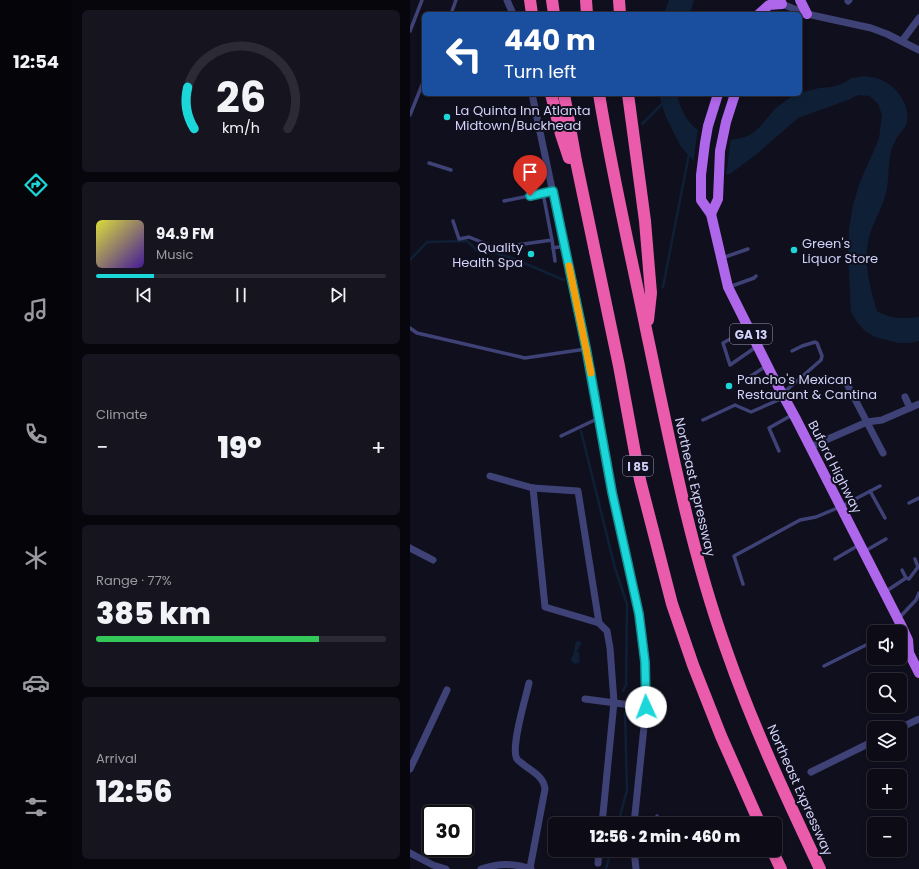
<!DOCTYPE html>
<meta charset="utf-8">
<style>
:root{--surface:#0c0b16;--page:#15141f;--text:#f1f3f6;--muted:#9a9ba1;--line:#2c2b35;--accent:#1cd7da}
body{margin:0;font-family:Poppins,sans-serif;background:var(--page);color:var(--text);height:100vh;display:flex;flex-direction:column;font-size:15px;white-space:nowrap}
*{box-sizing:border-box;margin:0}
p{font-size:13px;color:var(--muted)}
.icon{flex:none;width:22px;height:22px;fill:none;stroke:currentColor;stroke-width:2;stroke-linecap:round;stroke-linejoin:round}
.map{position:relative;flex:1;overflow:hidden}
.details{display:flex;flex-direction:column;gap:10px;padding:10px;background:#07060c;width:338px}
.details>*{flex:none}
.banner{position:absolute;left:12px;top:12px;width:380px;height:84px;border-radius:6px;box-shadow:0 2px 6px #0003,0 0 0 1px var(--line);background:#1a4fa0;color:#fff;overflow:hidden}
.fabs{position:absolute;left:457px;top:625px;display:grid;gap:8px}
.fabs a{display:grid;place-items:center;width:40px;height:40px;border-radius:6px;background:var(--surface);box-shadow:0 2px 6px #0003,0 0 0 1px var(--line);font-size:20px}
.speed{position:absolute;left:12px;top:805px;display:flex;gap:8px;font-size:20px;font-weight:700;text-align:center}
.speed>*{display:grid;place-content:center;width:52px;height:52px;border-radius:50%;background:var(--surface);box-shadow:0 2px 6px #0003,0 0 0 1px var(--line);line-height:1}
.speed .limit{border:2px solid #111;border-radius:6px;background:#fff;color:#111}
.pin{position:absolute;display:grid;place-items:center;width:34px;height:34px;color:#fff;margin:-41px -17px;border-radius:50% 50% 50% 0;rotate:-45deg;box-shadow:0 0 4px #0007}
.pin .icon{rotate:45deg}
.me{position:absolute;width:44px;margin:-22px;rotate:358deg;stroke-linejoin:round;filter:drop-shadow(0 0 3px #0008)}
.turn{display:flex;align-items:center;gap:14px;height:84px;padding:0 16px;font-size:18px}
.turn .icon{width:52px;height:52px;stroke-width:2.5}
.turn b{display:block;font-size:28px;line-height:34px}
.big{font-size:30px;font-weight:800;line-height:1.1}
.details .tile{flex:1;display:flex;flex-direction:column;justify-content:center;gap:6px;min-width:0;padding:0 14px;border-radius:6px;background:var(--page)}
.details .dial{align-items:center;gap:0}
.dial svg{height:104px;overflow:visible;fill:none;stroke:var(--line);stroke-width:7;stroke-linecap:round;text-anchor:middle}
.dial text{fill:var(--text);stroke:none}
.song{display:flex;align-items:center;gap:12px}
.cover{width:48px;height:48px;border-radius:6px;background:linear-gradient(135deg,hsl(60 70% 55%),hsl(260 70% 35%))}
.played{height:4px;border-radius:2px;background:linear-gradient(90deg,var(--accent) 20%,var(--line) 20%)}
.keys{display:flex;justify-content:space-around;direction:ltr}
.heat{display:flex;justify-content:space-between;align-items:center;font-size:22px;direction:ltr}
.charge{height:6px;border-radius:3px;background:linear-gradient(90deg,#34c759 77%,var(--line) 0)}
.trip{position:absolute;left:138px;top:817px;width:234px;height:40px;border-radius:6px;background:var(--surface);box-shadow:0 2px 6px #0003,0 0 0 1px var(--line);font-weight:800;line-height:40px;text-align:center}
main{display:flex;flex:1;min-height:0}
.tabs{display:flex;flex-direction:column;width:72px;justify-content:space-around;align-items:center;background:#050409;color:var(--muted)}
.tabs .icon{width:28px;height:28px}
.tabs .active{color:var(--accent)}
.tabs b{font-size:18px;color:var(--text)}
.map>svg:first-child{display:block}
.water{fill:#0f2036}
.pier{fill:#100f1d}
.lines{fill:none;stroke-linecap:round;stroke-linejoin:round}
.stream{stroke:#0f2036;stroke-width:2.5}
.lane{stroke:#3f4276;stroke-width:3.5}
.street{stroke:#3f4276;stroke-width:7}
.primary{stroke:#ae66eb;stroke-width:10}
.highway{stroke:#ea5bab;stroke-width:12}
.route-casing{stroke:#128c8e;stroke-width:10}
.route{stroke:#1cd7da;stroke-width:7}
.slow{stroke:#f59e0b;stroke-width:7}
.poi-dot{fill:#1cd7da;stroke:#100f1d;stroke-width:1.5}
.labels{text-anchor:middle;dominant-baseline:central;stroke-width:4;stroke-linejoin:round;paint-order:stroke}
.shield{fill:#100f1d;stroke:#9897b7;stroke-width:1}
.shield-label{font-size:12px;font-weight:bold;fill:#d2d1f9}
.poi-label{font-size:13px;fill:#d2d1f9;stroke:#100f1d;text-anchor:start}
.street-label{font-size:13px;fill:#d2d1f9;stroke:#100f1d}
</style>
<main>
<nav class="tabs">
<b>12:54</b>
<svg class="icon active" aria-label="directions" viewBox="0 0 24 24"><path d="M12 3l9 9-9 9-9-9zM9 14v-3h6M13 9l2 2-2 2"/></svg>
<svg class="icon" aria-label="music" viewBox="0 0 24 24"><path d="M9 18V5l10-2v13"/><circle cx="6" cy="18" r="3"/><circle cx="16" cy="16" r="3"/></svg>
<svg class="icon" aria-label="phone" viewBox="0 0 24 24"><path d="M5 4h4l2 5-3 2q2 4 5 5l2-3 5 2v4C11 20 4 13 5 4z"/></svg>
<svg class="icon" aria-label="climate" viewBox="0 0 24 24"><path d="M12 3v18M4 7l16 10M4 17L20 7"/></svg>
<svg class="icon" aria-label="car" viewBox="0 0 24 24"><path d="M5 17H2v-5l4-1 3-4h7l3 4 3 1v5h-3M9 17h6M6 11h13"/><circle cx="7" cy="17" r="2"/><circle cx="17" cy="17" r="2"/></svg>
<svg class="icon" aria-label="filters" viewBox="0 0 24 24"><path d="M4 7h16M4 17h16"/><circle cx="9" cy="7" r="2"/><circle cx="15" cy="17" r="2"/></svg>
</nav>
<section class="details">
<div class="tile dial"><svg viewBox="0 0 100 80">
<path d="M14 69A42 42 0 1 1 86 69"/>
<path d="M14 69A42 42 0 0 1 9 37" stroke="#1cd7da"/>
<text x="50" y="56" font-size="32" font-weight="700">26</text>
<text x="50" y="72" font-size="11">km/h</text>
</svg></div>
<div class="tile">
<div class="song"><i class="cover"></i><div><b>94.9 FM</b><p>Music</p></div></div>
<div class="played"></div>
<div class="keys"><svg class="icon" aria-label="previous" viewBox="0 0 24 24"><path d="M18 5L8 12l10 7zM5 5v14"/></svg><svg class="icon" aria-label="pause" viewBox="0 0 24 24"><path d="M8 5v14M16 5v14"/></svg><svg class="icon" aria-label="next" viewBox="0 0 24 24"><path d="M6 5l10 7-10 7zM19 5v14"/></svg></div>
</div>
<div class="tile"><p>Climate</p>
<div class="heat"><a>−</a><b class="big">19°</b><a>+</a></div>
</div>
<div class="tile"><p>Range · 77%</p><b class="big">385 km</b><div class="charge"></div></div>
<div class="tile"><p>Arrival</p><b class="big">12:56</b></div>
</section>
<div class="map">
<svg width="509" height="869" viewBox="0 0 509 869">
<rect width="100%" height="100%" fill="#100f1d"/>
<g class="water">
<polygon points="259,0 284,0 280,14 254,14"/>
<path d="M454,76C458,77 463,77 466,78C484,83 500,102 497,122C496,127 490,133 487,137C485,141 483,146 481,151C477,166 480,182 475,196C471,212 461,225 458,242C454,266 460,288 467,311C480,319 493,319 509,317V341L500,343H488L465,337L455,331L447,322L441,312L438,252L439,229L443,205L450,182L469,139L472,115L468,104L460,96L448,95L438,100L388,118L348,153L320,174L308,175L288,165L271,147L255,115L249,94H267C273,120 285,134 311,139C322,141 333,139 343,133C352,126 358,116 366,108C372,103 379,98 386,94H390V93L409,88L421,87L432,84L442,78Z"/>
<polygon points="167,641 171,642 171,644 167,651 169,653 170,662 165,664 162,662 161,659 164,653 165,644"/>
</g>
<polygon class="pier" points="288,128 298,134 309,138 321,138 316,176 307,177 296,173 283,164"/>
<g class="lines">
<g class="stream">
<polyline points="232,124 254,102"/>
<polyline points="0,260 17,242 57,241 70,253 85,253 102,258 154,280"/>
<polyline points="253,287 279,154"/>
<polyline points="171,431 205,568 217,604 216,685 213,691"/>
<polyline points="208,824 217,790 215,713"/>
<polyline points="196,869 201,850"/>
</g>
<g class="lane">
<polyline points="41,14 46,0"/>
<polyline points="0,31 12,0"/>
<polyline points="111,110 125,108"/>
<polyline points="0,115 14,80"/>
<polyline points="19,163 41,170"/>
<polyline points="94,201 143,191"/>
<polyline points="43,221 49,239 59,237 86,248 142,240 133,193"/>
<polyline points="142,240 145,261"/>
<polyline points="143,248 155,246"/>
<polyline points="312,258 338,249"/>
<polyline points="319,287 344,278 346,276"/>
<polyline points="0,328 7,333 115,358 176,349"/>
<polyline points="338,329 313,343 320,365 346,347"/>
<polyline points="335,380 356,366"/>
<polyline points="372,394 411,360 412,356 407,343 405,342 392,346 382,351"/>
<polyline points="293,420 325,405 341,412 373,398"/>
<polyline points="151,436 189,418"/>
<polyline points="369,451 359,428 382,415"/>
<polyline points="460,491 475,518"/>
<polyline points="499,503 509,498"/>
<polyline points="455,551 476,539"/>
<polyline points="425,559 449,545"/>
<polyline points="496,578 499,579 508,567 505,559"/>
<polyline points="333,584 324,556 390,520 406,517 430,507 470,486"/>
<polyline points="475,592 496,578 492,570"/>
<polyline points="489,618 506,600 509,593"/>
<polyline points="483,632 491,628"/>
<polyline points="414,666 464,641"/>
<polyline points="246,824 247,816"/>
</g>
<g class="street">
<polyline points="97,0 103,14"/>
<polyline points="438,1 439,0"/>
<polyline points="372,4 397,14 461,28 477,34 509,50"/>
<polyline points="492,41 509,18"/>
<polyline points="122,94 176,349 202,492 229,614 235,662 236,707 224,824"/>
<polyline points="437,384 473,453"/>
<polyline points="495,397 500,408"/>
<polyline points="400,447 457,422 472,420 509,404"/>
<polyline points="80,476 123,488 168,491 189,623"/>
<polyline points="123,488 135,607 189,623 197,631 200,648 204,702 192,824"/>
<polyline points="0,548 23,560"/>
<path d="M119,683C116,697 100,748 107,759C108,761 112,763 114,765C123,772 134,777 135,789L120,868"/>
<polyline points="175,699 236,707"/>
<polyline points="490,728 509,719"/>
<polyline points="0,769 37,690"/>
<polyline points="401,772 464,741"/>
<polyline points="224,850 226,869"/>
<polyline points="0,853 23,865 36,869"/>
<polyline points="188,863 189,850"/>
<path d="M71,869C89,863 103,863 121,869"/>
</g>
<g class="primary">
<polyline points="390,0 397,14"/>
<polyline points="349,14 359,5 372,4 370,0"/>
<polyline points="308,94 298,126 295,143 291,175 291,200 301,214 318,287 363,377 386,419 492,627 498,640 499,653 509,673"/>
<polyline points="301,214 308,199 310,151 316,122 325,94"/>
</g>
<g class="highway">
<polyline points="120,0 122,14"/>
<polyline points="142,0 144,14"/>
<polyline points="176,0 177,14"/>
<polyline points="209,0 210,14"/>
<polyline points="141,94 151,134 159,158"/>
<polyline points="154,94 166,161 209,366 230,480 262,604 283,665 311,736 350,824"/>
<path d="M189,94C202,173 220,251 236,329C259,437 279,545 316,649C342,724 376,797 410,869"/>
<polyline points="218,94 235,221 241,293 238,320"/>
<polyline points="362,850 371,869"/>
</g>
</g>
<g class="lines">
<g class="route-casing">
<polyline id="route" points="120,196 143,191 176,348 202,492 229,614 235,662 236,707"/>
</g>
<use href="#route" class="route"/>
<polyline class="slow" points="159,266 181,373"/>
</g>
<g class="poi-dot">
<circle cx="37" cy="117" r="4"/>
<circle cx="384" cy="250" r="4"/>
<circle cx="121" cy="254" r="4"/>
<circle cx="319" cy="386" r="4"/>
</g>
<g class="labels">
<g class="shield">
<rect x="320" y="324" width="42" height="20" rx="3"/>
<rect x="213" y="456" width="30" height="20" rx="3"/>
</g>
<g class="shield-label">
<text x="341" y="334">GA 13</text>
<text x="228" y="466">I 85</text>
</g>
<g class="poi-label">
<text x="45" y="110">La Quinta Inn Atlanta<tspan x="45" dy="15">Midtown/Buckhead</tspan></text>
<text x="392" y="243">Green's<tspan x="392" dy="15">Liquor Store</tspan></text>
<text x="113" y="247" text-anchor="end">Quality<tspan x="113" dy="15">Health Spa</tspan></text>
<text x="327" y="379">Pancho's Mexican<tspan x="327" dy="15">Restaurant &amp; Cantina</tspan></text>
</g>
<g class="street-label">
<text transform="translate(425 467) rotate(63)">Buford Highway</text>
<text transform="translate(285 487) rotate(77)">Northeast Expressway</text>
<text transform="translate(390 790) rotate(66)">Northeast Expressway</text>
</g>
</g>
</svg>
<div class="fabs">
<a><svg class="icon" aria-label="sound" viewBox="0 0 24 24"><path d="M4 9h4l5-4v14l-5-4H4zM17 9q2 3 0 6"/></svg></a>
<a><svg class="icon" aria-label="search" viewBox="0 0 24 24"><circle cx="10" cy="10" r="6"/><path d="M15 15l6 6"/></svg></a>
<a><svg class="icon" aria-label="layers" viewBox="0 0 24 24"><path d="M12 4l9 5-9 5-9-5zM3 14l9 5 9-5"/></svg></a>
<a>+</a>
<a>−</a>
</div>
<div class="speed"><div class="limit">30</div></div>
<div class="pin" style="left:120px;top:196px;background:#d93025"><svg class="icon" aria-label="arrive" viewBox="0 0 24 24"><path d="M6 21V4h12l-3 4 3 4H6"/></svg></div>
<svg class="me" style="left:236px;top:707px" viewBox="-20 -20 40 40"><circle r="19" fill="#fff"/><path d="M0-13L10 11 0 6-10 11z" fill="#1cd7da"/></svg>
<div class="trip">12:56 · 2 min · 460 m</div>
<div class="banner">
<div class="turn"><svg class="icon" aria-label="left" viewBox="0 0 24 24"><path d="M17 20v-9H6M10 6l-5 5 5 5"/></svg><div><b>440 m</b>Turn left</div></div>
</div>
</div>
</main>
